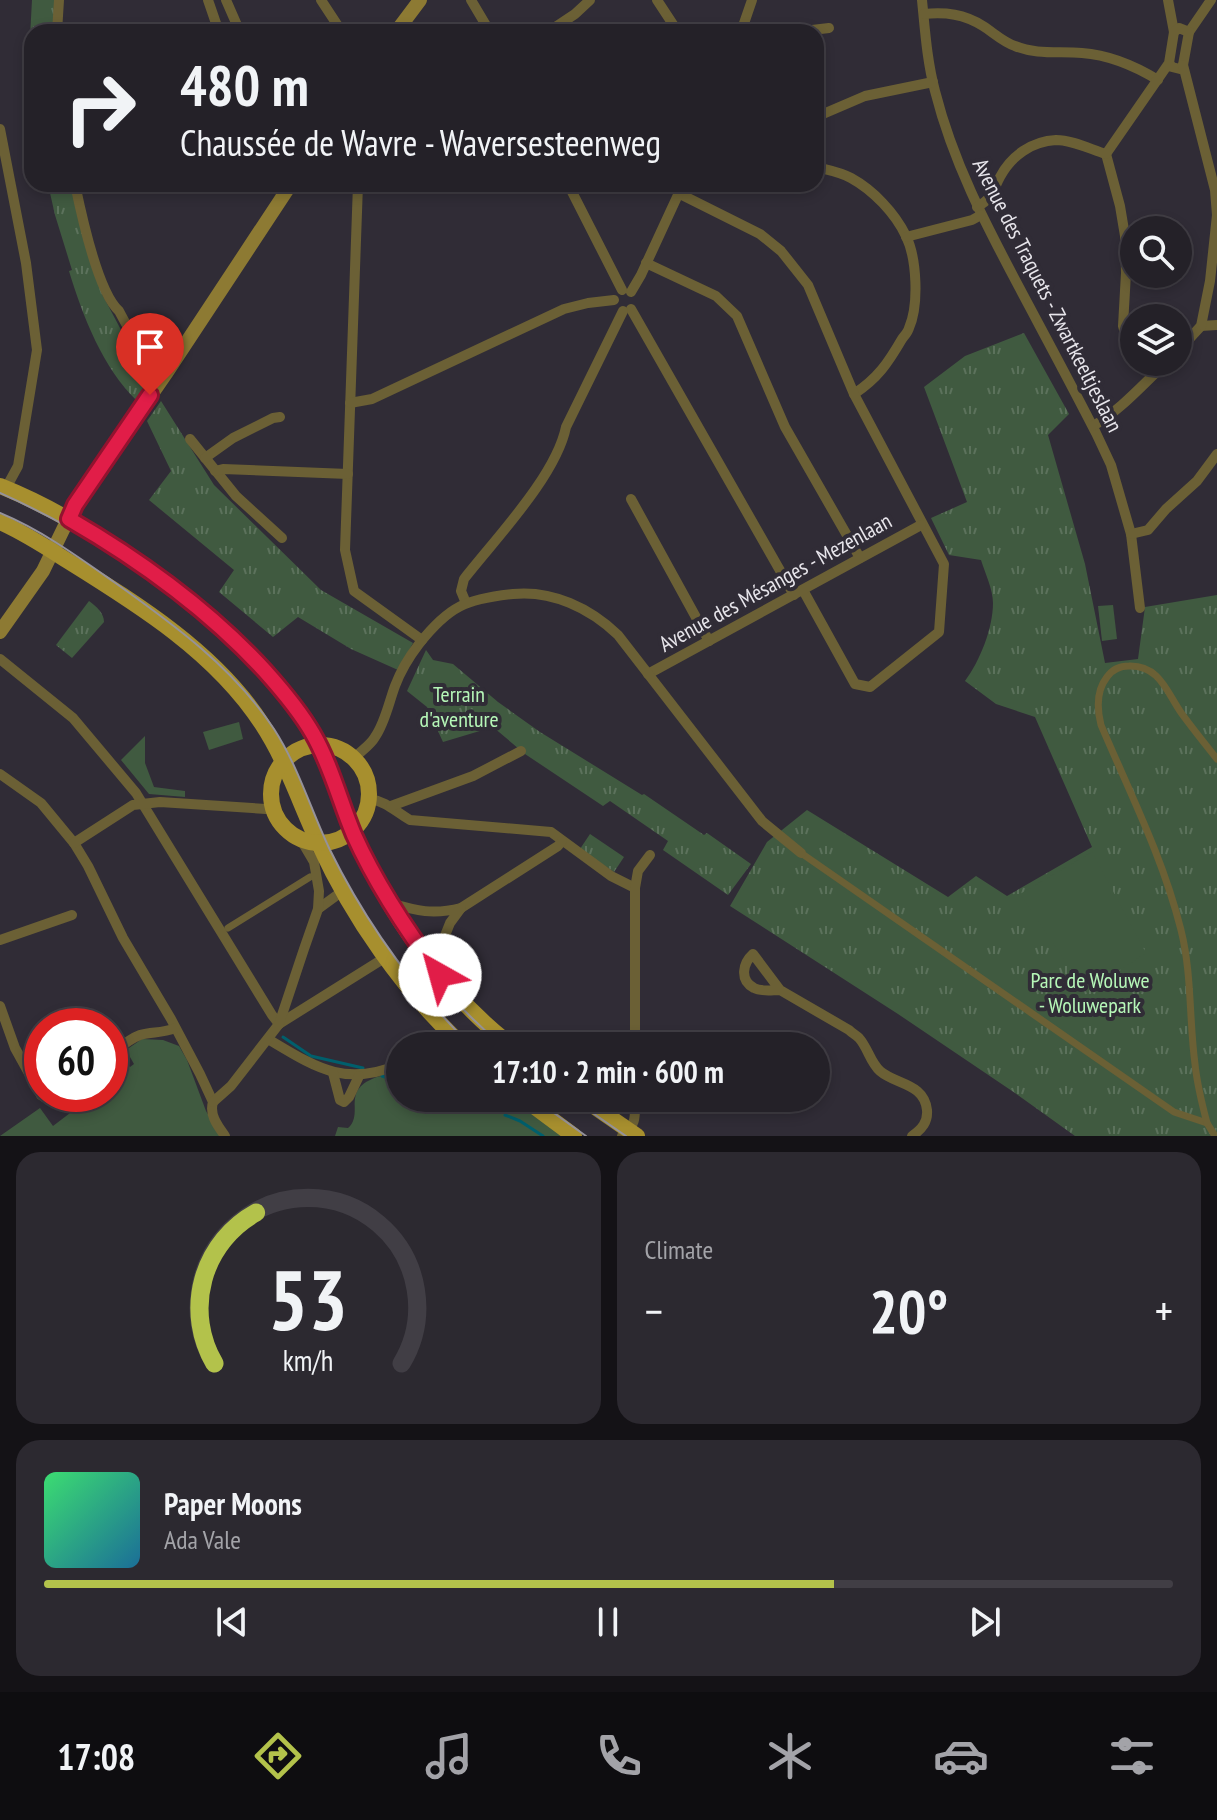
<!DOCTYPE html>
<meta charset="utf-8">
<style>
:root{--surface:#242128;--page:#2c2930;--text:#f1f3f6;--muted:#a3a3a8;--line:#413e45;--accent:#b3c24b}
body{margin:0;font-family:"PT Sans Narrow",sans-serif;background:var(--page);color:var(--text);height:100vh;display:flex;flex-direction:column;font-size:30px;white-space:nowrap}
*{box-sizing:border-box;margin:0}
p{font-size:26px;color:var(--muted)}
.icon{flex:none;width:44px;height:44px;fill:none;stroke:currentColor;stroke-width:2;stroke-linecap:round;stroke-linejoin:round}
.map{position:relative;height:1136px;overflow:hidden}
.side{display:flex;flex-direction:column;gap:16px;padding:16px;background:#141216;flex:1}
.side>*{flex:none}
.top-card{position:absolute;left:24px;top:24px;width:800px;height:168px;border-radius:24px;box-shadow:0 4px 12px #0003,0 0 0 2px var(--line);background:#242128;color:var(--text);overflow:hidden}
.fabs{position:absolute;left:1120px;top:216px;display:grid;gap:16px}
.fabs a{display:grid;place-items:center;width:72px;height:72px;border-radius:50%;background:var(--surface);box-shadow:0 4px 12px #0003,0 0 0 2px var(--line);font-size:40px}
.speed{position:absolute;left:24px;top:1008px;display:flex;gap:16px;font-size:40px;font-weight:700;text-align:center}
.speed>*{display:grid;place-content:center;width:104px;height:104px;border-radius:50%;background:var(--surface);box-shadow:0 4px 12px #0003,0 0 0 2px var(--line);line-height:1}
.speed .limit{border:12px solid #d22;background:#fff;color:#111}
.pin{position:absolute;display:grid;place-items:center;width:68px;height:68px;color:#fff;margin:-82px -34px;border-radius:50% 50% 50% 0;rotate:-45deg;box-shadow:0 0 8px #0007}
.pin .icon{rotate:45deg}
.me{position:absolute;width:88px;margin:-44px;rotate:322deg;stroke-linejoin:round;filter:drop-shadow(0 0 6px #0008)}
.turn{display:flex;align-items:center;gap:28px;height:168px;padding:0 24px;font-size:36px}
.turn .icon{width:104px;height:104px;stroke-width:2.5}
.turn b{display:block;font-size:56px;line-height:68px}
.big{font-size:60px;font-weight:700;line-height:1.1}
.side .widget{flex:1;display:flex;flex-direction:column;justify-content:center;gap:12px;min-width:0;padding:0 28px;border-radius:24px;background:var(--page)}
.side .dial{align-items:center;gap:0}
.dial svg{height:208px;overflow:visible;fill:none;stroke:var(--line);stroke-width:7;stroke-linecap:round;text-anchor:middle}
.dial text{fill:var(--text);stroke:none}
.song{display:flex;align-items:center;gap:24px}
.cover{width:96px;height:96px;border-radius:12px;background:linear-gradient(135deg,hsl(140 70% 55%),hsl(200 70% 35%))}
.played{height:8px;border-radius:4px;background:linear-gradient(90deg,var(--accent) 70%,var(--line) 70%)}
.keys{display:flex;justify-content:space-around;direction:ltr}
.heat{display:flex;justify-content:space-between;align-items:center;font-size:44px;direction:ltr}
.side .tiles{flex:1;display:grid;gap:16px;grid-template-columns:1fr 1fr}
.widget:last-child{grid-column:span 2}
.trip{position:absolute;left:386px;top:1032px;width:444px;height:80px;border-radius:40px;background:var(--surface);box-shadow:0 4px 12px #0003,0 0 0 2px var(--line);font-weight:700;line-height:80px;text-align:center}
.tab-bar{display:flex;height:128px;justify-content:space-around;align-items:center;background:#0e0d10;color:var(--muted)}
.tab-bar .icon{width:56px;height:56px}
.tab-bar .current{color:var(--accent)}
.tab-bar b{font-size:36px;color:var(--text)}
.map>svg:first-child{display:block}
.park{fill:url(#park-tufts)}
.garden{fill:#405a40}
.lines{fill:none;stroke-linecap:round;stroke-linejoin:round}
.stream{stroke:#005f6c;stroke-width:3}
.pedestrian{stroke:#6b6035;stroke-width:7}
.minor{stroke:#6b6035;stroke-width:10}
.secondary{stroke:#8d7a33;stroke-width:14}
.primary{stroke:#a78f2e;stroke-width:16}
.tram{stroke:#95929a;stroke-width:2}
.route-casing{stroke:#92132f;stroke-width:20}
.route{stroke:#e11d48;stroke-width:14}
.labels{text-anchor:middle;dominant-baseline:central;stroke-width:8;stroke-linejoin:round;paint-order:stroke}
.street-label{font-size:22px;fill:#e7e5eb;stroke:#302c36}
.park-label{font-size:22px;fill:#b6f7b8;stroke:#302c36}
</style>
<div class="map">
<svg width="1217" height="1136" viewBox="0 0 1217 1136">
<defs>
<pattern id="park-tufts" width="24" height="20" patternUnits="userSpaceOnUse" patternTransform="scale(2)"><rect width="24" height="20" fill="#405a40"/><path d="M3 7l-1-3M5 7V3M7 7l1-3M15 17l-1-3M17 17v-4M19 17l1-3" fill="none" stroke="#5c725c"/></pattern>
</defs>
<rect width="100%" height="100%" fill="#302c36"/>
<g class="park">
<polygon points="32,0 56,0 55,32 32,32 32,111 29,56"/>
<path d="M48,184H71L102,294L147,379V386L137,401C103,368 83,317 69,271L72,270L55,215Z"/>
<path d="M1024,333L1069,414L1048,435L1085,564L1105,663L1138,659L1145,607L1217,595V1136H1075L1015,1093L898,1014L730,906L767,842L807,810L948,897L976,876L1007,896L1092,847L1035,717L996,704L965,681C980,661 993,628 993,603C993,589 985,573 981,560L949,555L931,518L967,502L924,387L965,356Z"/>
<polygon points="161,401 214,485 321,590 413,643 398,670 351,649 298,617 273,637 219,592 234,570 149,500 171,471 147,421"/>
<path d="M89,601C96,606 104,613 104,622L72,658L56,645Z"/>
<polygon points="426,650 433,660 453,664 498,702 540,732 642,795 644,794 704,835 707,833 751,864 728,895 663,850 668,841 610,801 603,806 525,754 493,727 443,742 427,707 407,691"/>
<polygon points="590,834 624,857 614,872 580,849"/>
</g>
<g class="garden">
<polygon points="1113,605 1117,639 1102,641 1098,606"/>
<polygon points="239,722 243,739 209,750 203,732"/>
<polygon points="145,736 145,763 154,787 185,791 185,797 149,794 121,760"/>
<polygon points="1092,852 1146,953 1086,992 1020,894"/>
<polygon points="142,1039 163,1040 179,1046 187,1060 206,1111 220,1136 0,1136 40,1108 53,1126 95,1094 110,1094 110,1083 123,1073 121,1069 128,1065 130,1067 134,1064 126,1050"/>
<path d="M391,1073H400V1098H499L509,1105H519L563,1136H335L338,1127L348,1128C364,1114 342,1092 372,1079C378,1076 385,1075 391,1073Z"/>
</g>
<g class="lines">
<g class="stream">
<polyline points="283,1037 311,1056 363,1068"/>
<polyline points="382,1076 400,1082"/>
<polyline points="451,1098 477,1108"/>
<polyline points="505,1115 520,1121 543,1136"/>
</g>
<g class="pedestrian">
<polyline points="801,853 1174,1112 1207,1123 1215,1136"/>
<polyline points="228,928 310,877"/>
<path d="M1207,1123C1202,1104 1197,1084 1195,1064C1189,1019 1192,974 1181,930C1163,858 1130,793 1101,725C1097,709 1096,691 1107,677C1112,670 1120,666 1129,666C1160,665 1167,693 1182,714C1193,729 1205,744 1217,759"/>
</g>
<g class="minor">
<polyline points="208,0 219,32"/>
<polyline points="226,0 240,32"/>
<polyline points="321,0 342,32"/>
<polyline points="471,0 490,32"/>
<polyline points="657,0 678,32"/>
<path d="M922,0C925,30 927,61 935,91C953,162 985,223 1019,287C1045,336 1071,384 1096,433L1111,465L1131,534L1140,608"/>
<polyline points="1168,0 1174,32"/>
<path d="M924,14C946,12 964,14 983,26C994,33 1003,42 1015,46C1037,55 1059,51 1082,53C1110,55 1135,66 1158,80"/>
<polyline points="57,32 59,0"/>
<polyline points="548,32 575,14 590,0"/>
<polyline points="741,32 752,0"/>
<polyline points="806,32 812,30 829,28"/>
<polyline points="1189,32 1211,0"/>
<polyline points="816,117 865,96 933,82"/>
<polyline points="0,129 26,263 37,350 18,466 6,488"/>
<polyline points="1106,154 1120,206 1125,236 1126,273 1123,326 1126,337 1134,349"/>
<path d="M816,167C828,170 840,172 851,178C873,190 895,213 906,236C917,259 919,305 909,328C908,332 905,335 902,339C888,363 878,378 854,394"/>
<path d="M75,184C81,213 98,292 119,311L153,374L160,379"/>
<polyline points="272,184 284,195"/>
<polyline points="358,184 345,550 354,591 422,640"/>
<polyline points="568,184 622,290"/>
<polyline points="678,193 760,234 781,251 808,285 854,394 944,564 939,632 870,687 855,684 803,590"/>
<path d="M977,207C993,198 992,192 1000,177C1011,156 1032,141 1056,140C1072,140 1090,149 1106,154L1169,63L1174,32L1179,28L1189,32L1183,65L1180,69L1172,67L1169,63"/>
<polyline points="906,237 972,220 981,215"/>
<polyline points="646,263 716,296 737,316 785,427 860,558"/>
<polyline points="631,292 641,275 683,184"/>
<polyline points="631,309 794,595"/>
<polyline points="1201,326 1217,325"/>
<polyline points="1178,351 1201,326 1210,281 1217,215 1215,190 1183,65"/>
<polyline points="350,403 372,399 564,309 588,303 614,300"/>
<path d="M1093,426C1121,410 1143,384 1167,362"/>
<polyline points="190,439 236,496 282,538"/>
<polyline points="205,458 233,438 273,418 280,417"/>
<polyline points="215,471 223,469 348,474"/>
<polyline points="631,499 709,641"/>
<polyline points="1131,534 1148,530 1166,509 1197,481 1217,454"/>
<path d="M466,603L461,591L464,579C496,538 556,476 566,427L623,311"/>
<polyline points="0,659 73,718 136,793 272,1015 279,1024"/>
<polyline points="648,674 921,525"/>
<path d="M354,759C360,751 370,746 375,737C385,723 389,702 395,686C401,670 409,657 419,644C449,606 466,599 513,594C552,590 590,608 618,635L762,821L801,853"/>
<path d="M0,774L41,803L74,843L88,866L123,938L171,1019L200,1074L213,1102C209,1115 218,1126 225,1136"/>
<path d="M368,798C389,803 393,810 410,820L551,832L611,876L635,888"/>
<polyline points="391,806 473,776 521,751"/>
<polyline points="74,843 133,805 160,802 266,809 272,807"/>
<path d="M390,903C417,911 433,915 461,908L558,846L562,841"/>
<polyline points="318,909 344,890"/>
<polyline points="0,940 72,915"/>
<polyline points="440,975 444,938 450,923 461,908"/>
<path d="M780,990C772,990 761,992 754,988C739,980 743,963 753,954L780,990L849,1030C852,1033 856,1035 859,1038C868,1048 870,1062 880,1071C896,1085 924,1083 927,1110C928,1122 922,1129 912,1136"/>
<polyline points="0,1006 15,1048 41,1095 44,1097 52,1094"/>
<polyline points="279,1024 386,957"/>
<path d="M268,1039C315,1067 345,1088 400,1064"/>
<polyline points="434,1046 449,1033"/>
<polyline points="635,1046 635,888 638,871 650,855"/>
<path d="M110,1055C119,1048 129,1039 140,1035C152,1031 161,1034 175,1028"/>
<polyline points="333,1073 340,1100 344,1102 349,1097 359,1076"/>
<polyline points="213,1102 231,1086 279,1024 304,949 318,909 319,891 314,862 301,840"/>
<path d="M622,1136C637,1124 635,1117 635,1098"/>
</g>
<g class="secondary">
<polyline points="396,32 420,0"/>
<polyline points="0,632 43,571 75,505 167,372 291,184"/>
</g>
<g class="primary">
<path d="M0,486C53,507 100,537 147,570C190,600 229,633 265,672C283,691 300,712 313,734C331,765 340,802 354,835C388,913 444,994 512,1046"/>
<path d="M0,522C25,533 46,547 68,561C139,605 216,653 262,724C287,762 300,804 319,844C353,918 403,990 463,1046"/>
<circle cx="320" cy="794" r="49"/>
<polyline points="523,1098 574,1136"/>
<polyline points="582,1098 637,1136"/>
</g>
<g class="tram">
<path d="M0,493C107,541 248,632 305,737C326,774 337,816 355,854C389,924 443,997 503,1046"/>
<path d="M0,513C41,530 77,556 114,582C173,624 233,667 274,729C298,766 311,810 330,850C366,923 413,988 471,1046"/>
<polyline points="533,1098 586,1136"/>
<polyline points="571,1098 626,1136"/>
</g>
</g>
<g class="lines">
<g class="route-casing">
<path id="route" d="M150,395L75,505L69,519C140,560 209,610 265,671C282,690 300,711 313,734C331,765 340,802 354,835C377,886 407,931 440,975"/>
</g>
<use href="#route" class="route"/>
</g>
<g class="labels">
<g class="street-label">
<text transform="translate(1048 295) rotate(63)">Avenue des Traquets - Zwartkeeltjeslaan</text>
<text transform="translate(775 582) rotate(-29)">Avenue des Mésanges - Mezenlaan</text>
</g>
<g class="park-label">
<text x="459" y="694">Terrain<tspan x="459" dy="25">d'aventure</tspan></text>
<text x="1090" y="980">Parc de Woluwe<tspan x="1090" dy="25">- Woluwepark</tspan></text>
</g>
</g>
</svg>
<div class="fabs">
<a><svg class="icon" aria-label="search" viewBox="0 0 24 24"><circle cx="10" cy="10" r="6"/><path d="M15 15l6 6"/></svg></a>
<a><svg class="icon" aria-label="layers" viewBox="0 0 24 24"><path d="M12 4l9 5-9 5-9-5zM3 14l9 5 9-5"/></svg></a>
</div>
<div class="speed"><div class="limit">60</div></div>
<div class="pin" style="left:150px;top:395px;background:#d93025"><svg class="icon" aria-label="arrive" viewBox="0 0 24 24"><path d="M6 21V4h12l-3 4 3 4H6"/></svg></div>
<svg class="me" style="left:440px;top:975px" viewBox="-20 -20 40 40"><circle r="19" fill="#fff"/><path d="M0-13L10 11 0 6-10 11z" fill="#e11d48"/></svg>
<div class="trip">17:10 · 2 min · 600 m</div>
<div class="top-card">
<div class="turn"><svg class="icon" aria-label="right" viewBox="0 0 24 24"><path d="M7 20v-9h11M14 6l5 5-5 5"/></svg><div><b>480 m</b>Chaussée de Wavre - Waversesteenweg</div></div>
</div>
</div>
<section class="side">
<div class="tiles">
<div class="widget dial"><svg viewBox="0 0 100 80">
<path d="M14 69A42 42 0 1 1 86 69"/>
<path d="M14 69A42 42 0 0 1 30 11" stroke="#b3c24b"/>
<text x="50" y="56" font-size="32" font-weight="700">53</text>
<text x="50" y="72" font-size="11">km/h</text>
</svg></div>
<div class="widget"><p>Climate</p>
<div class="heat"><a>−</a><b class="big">20°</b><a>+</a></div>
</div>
<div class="widget">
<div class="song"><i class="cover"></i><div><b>Paper Moons</b><p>Ada Vale</p></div></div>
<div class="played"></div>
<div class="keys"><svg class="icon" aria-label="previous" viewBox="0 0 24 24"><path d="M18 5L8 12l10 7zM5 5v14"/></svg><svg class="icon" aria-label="pause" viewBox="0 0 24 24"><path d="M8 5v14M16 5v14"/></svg><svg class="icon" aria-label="next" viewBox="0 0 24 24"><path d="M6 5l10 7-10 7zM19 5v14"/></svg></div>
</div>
</div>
</section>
<nav class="tab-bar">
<b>17:08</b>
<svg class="icon current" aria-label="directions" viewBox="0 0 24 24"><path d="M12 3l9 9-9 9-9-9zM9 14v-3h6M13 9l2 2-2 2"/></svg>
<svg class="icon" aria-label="music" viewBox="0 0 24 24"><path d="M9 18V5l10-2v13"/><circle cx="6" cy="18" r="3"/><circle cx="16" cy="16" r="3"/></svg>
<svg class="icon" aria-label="phone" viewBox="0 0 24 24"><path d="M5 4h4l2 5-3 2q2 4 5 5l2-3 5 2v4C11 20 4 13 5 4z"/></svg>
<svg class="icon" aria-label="climate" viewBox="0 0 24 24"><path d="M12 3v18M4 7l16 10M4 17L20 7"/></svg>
<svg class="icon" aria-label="car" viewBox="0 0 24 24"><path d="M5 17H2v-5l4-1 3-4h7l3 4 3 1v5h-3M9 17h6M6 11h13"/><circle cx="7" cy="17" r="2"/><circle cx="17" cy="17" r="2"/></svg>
<svg class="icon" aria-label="filters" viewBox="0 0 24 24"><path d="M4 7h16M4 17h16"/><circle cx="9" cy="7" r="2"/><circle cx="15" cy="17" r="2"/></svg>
</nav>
